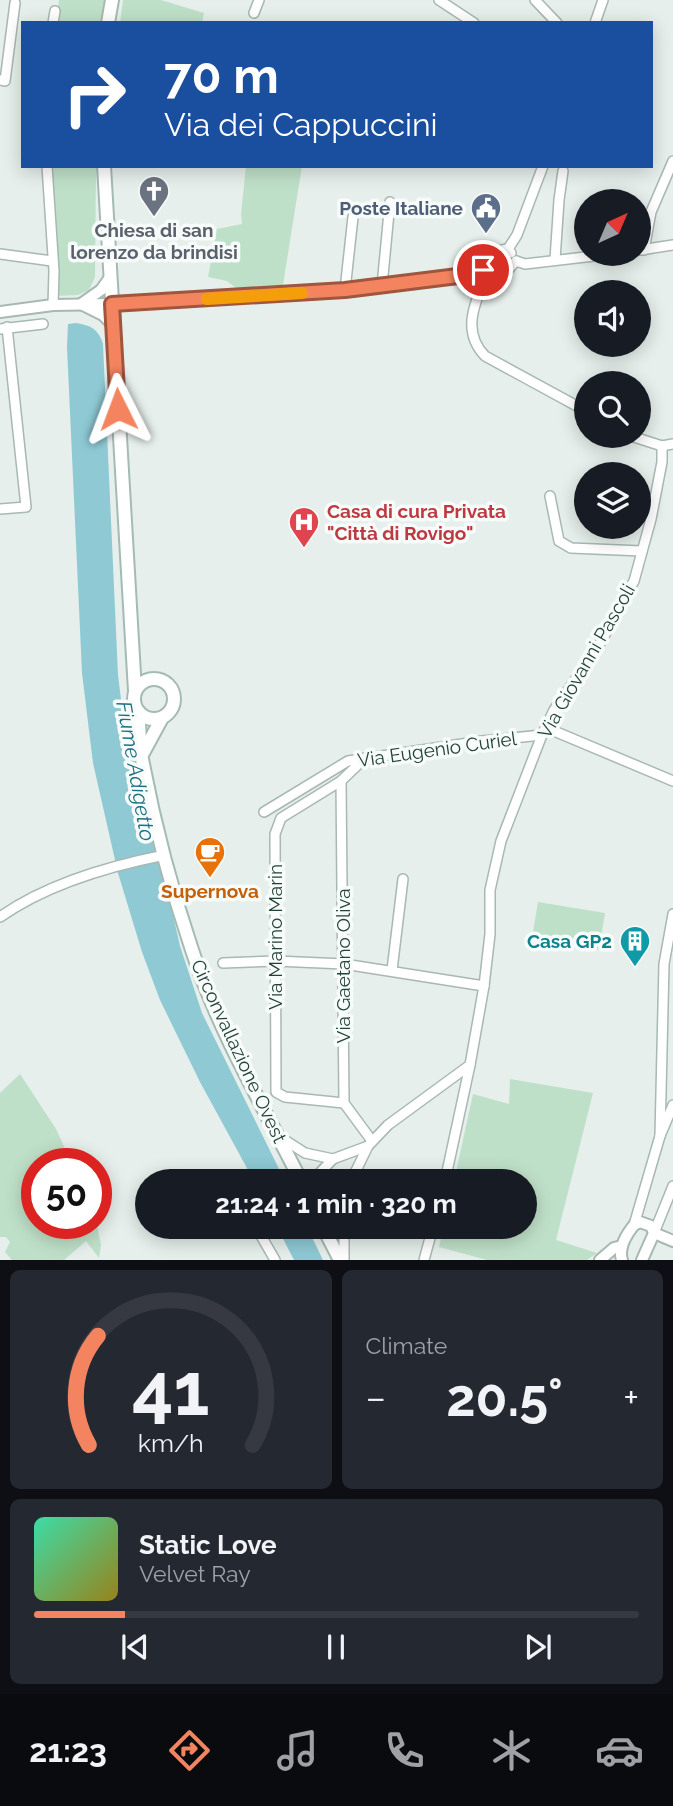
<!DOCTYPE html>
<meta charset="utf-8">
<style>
:root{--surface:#171b24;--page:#242831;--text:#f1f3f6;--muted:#9ea1a6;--line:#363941;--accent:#f4845f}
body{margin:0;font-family:Raleway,sans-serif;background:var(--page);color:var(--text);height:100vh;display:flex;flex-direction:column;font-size:26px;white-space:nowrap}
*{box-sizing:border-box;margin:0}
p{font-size:23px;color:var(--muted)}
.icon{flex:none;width:38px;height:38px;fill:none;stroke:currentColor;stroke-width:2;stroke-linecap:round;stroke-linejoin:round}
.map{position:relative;height:1260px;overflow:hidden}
.panel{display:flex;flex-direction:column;gap:10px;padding:10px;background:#0d0f14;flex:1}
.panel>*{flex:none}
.top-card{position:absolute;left:21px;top:21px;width:632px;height:147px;border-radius:0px;box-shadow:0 4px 18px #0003;background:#1a4fa0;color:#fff;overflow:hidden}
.needle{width:46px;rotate:44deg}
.tools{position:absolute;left:574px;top:189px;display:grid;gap:14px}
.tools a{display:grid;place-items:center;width:77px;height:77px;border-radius:50%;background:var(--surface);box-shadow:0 4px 18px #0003;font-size:35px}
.speed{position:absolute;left:21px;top:1148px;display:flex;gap:14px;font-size:35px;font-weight:700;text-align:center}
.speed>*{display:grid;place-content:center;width:91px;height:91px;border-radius:50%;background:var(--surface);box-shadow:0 4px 18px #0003;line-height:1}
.speed .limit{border:10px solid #d22;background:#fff;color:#111}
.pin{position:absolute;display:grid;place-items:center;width:60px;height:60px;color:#fff;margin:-30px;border:4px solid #fff;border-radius:50%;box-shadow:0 2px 7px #0007}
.me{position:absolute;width:77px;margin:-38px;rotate:357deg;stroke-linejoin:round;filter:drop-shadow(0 0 5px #0008)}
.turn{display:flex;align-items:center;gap:24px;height:147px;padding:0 28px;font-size:32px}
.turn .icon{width:91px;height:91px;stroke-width:2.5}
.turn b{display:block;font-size:49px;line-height:60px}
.big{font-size:52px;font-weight:700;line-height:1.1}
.panel .card{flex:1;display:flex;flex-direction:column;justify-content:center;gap:10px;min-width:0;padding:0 24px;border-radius:10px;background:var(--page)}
.panel .dial{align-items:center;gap:0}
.dial svg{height:182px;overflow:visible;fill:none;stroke:var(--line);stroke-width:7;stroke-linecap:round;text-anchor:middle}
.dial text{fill:var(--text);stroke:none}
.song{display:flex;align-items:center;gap:21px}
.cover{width:84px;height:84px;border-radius:10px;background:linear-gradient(135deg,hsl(160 70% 55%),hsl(50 70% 35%))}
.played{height:7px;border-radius:4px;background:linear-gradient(90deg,var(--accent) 15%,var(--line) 15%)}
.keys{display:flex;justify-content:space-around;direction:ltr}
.heat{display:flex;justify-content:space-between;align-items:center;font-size:38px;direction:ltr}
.panel .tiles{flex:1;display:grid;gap:10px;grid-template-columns:1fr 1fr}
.card:last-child{grid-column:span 2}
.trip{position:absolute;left:135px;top:1169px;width:402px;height:70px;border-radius:35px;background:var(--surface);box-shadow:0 4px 18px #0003;font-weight:700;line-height:70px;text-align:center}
.menu{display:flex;height:112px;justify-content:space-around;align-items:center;background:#090b0e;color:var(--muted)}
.menu .icon{width:49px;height:49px}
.menu .active{color:var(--accent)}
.menu b{font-size:32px;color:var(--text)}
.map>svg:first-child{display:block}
.green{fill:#bfe0c8}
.water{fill:#8ec9d4}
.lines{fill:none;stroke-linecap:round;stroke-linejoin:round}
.minor-casing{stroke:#a8b8b2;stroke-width:12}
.tertiary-casing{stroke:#a8b8b2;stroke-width:14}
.secondary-casing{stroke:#a4bbb3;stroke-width:16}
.minor{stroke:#fff;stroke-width:9}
.tertiary{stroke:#fff;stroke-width:10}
.secondary{stroke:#fff;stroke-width:12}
.route-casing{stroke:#9f563e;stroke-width:18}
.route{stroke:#f4845f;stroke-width:12}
.slow{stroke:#f59e0b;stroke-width:12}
.labels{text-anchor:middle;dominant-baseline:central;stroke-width:7;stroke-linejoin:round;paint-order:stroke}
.service-label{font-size:19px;font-weight:bold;fill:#4e5e75;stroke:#f7fbf9;text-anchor:end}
.worship-label{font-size:19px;font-weight:bold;fill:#5b616d;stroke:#f7fbf9}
.health-label{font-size:19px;font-weight:bold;fill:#be3a42;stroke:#f7fbf9;text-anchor:start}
.street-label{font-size:19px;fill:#24423a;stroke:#f7fbf9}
.food-label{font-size:19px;font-weight:bold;fill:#c56008;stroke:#f7fbf9}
.culture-label{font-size:19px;font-weight:bold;fill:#0d838f;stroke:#f7fbf9;text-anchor:end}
.water-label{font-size:21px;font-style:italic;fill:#1c6f80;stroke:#f7fbf9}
</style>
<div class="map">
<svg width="673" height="1260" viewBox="0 0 673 1260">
<rect width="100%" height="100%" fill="#e6efeb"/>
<g class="green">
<polygon points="59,0 108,0 104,23 56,23"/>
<polygon points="123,0 161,0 204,13 202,23 120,23"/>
<polygon points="51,166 96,166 95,277 89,290 78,295 57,296"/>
<polygon points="246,166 302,166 282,291 236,288 227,281 208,277 217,229 242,224 241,214"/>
<polygon points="538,902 605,913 599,950 532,938"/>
<polygon points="20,1074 56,1129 72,1164 37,1164 37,1223 96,1223 96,1221 101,1245 99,1258 86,1241 64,1260 12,1260 5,1252 10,1242 6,1237 0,1237 0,1093"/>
<polygon points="510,1079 593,1093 556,1240 597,1253 587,1260 487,1260 439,1247 444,1227 525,1227 525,1181 454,1181 473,1094 509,1104"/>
</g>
<g class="water">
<path d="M76,323C91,325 99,330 103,344L118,675L124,724L160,858L180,946L202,1013L285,1181H254L200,1082L160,1000L142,952L118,873L93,763L82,673L67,347L68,324Z"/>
<polygon points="277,1227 307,1227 323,1260 294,1260"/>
</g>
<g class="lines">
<g class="minor-casing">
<g id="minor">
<polyline points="439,0 474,23"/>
<polyline points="535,0 557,23"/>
<polyline points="254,13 259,0"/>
<polyline points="53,23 55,11"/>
<polyline points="595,23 603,0"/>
<polyline points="0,80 5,81 15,3"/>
<polyline points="47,166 54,271 53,305"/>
<polyline points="508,249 517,235 543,166"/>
<polyline points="640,250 673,245"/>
<polyline points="644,250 651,212 673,161"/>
<polyline points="0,254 52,261"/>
<polyline points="555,260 559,200 563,171"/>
<polyline points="516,261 525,264 611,254"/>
<path d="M483,270C486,258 495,250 508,249L511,253"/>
<polyline points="484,271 486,275 507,271 516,261"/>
<path d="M486,275C475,303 461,331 485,356L586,411"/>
<polyline points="382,286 390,202"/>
<polyline points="345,290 353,217"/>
<polyline points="112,304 345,290 466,275 483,270"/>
<polyline points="0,329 43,324"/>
<polyline points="631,436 662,446 673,444"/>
<polyline points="550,496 559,541 571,548 642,551"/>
<polyline points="0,509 26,507 7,327"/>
<polyline points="545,729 554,731 673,781"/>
<polyline points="341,781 344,1103 372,1141"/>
<polyline points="264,812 348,761 482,741 542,735"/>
<path d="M0,917C47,884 109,866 165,855"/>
<polyline points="223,963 276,961 344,964 484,986"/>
<polyline points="392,970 403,879"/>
<polyline points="344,1103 285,1097 276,1092 275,834 281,818 341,781 365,758"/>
<polyline points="660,1136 664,964 673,914"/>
<polyline points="280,1137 305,1153 333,1159"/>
<polyline points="312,1181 333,1159 368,1146"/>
<polyline points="351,1181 368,1146 388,1125 470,1065 484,986 490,934 490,890 501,841 542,735 554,710 597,649 634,581 651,519 662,462 662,446"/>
<polyline points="445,1181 470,1065"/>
<polyline points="634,1225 660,1136 673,1105"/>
<polyline points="256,1227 275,1260"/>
<polyline points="344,1227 344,1260"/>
<polyline points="654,1233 673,1186"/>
<polyline points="424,1260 433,1227"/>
</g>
</g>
<g class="tertiary-casing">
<g id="tertiary">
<polyline points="81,304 101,290 111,276"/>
<polyline points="83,305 103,315 114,326"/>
<polyline points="0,312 53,305 112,304"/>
<polyline points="654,1233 673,1241"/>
<polyline points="600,1260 614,1248 622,1246"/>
<path d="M622,1260C618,1248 626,1235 634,1225L640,1222L651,1226L654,1233L642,1260"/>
</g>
</g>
<g class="secondary-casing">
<g id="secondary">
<polyline points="108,23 112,0"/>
<polyline points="104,166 135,691"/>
<circle cx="154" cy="699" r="20"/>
<path d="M138,711C140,727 139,743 142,759C154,823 171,888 192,950C218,1030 263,1106 301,1181"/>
<polyline points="143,753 162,718"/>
<polyline points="323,1227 340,1260"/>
</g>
</g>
<use href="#minor" class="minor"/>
<use href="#tertiary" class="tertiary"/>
<use href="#secondary" class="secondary"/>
</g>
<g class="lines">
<g class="route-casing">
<polyline id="route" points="118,409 112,304 345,290 466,275 483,270"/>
</g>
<use href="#route" class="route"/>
<polyline class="slow" points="207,299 302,293"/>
</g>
<defs>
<g id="church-pin" transform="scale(1.575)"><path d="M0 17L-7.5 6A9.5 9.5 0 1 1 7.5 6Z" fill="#6b7280" stroke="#f7fbf9"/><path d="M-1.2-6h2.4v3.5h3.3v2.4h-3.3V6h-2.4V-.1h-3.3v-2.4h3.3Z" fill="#fff"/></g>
<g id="civic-pin" transform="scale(1.575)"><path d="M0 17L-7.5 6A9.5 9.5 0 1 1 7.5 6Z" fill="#5c6f8a" stroke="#f7fbf9"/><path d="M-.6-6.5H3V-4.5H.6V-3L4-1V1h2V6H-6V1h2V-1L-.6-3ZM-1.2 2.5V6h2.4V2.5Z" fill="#fff"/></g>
<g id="hospital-pin" transform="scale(1.575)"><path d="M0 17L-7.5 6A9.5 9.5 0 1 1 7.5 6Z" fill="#e0444e" stroke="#f7fbf9"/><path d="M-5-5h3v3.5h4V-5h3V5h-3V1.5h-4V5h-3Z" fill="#fff"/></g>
<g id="cafe-pin" transform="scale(1.575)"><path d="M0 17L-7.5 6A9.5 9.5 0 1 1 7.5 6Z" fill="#e8710a" stroke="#f7fbf9"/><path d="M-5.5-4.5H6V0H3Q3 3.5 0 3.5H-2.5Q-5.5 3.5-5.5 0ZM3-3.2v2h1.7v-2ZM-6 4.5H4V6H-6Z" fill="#fff"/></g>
<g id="building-pin" transform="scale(1.575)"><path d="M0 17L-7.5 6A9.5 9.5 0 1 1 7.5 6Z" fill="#0f9aa8" stroke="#f7fbf9"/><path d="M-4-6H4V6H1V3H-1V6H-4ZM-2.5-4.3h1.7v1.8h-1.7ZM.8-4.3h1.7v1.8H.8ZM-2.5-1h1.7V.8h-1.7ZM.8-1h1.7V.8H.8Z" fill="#fff"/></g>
</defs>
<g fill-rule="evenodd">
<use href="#church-pin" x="154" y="191"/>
<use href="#civic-pin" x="486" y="208"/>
<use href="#hospital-pin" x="304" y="522"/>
<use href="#cafe-pin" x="210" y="852"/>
<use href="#building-pin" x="635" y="941"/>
</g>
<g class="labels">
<g class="service-label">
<text x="463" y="208">Poste Italiane</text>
</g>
<g class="worship-label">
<text x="154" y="230">Chiesa di san<tspan x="154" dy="22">lorenzo da brindisi</tspan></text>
</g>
<g class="health-label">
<text x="327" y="511">Casa di cura Privata<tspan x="327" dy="22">"Città di Rovigo"</tspan></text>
</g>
<g class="street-label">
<text transform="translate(586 661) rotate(-60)">Via Giovanni Pascoli</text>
<text transform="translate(437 749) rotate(-8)">Via Eugenio Curiel</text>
<text transform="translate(275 937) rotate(-90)">Via Marino Marin</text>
<text transform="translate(343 966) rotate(-90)">Via Gaetano Oliva</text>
<text transform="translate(239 1051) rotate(65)">Circonvallazione Ovest</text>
</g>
<g class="food-label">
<text x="210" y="891">Supernova</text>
</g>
<g class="culture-label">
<text x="612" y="941">Casa GP2</text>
</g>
<g class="water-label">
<text transform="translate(136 771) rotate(80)">Fiume Adigetto</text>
</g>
</g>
</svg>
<div class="tools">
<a><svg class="needle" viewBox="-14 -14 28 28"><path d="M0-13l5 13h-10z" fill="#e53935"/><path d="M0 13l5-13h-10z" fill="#9ea1a6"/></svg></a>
<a><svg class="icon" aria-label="sound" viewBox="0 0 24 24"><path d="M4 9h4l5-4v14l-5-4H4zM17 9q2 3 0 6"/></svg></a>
<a><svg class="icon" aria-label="search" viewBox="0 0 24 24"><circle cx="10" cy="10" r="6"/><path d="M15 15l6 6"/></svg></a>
<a><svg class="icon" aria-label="layers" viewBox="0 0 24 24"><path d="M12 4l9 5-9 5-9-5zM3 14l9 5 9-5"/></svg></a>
</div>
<div class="speed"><div class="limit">50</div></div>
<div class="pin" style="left:483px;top:270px;background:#d93025"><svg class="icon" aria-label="arrive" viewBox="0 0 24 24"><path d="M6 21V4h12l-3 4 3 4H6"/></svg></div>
<svg class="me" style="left:118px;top:409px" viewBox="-20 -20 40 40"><path d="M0-17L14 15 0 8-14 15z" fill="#f4845f" stroke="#fff" stroke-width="4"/></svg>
<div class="trip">21:24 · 1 min · 320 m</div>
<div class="top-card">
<div class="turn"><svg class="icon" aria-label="right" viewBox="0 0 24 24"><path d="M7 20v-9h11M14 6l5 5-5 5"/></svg><div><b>70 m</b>Via dei Cappuccini</div></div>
</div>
</div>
<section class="panel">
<div class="tiles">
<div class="card dial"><svg viewBox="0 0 100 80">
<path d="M14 69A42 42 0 1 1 86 69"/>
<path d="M14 69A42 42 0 0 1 18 21" stroke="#f4845f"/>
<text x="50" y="56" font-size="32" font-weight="700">41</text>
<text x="50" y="72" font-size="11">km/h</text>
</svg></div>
<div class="card"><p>Climate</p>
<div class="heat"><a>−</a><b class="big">20.5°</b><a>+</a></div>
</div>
<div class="card">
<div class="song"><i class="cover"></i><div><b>Static Love</b><p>Velvet Ray</p></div></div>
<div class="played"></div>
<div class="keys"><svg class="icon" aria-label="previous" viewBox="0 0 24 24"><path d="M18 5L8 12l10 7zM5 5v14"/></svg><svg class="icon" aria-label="pause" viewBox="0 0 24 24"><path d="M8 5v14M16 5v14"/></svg><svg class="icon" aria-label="next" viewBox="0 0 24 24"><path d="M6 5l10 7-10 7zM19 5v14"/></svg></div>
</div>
</div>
</section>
<nav class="menu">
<b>21:23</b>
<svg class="icon active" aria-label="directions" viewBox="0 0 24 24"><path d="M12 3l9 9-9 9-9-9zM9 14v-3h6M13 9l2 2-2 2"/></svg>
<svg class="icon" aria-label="music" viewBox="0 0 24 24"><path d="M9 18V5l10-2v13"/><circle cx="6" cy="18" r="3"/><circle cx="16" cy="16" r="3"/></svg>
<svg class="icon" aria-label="phone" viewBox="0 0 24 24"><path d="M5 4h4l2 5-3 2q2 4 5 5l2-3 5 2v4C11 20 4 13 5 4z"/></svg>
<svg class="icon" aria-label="climate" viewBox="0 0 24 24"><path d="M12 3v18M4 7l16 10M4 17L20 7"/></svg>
<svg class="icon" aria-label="car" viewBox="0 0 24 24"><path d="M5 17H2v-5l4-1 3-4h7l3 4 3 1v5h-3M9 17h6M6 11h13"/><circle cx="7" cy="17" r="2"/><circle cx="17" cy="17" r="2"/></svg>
</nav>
